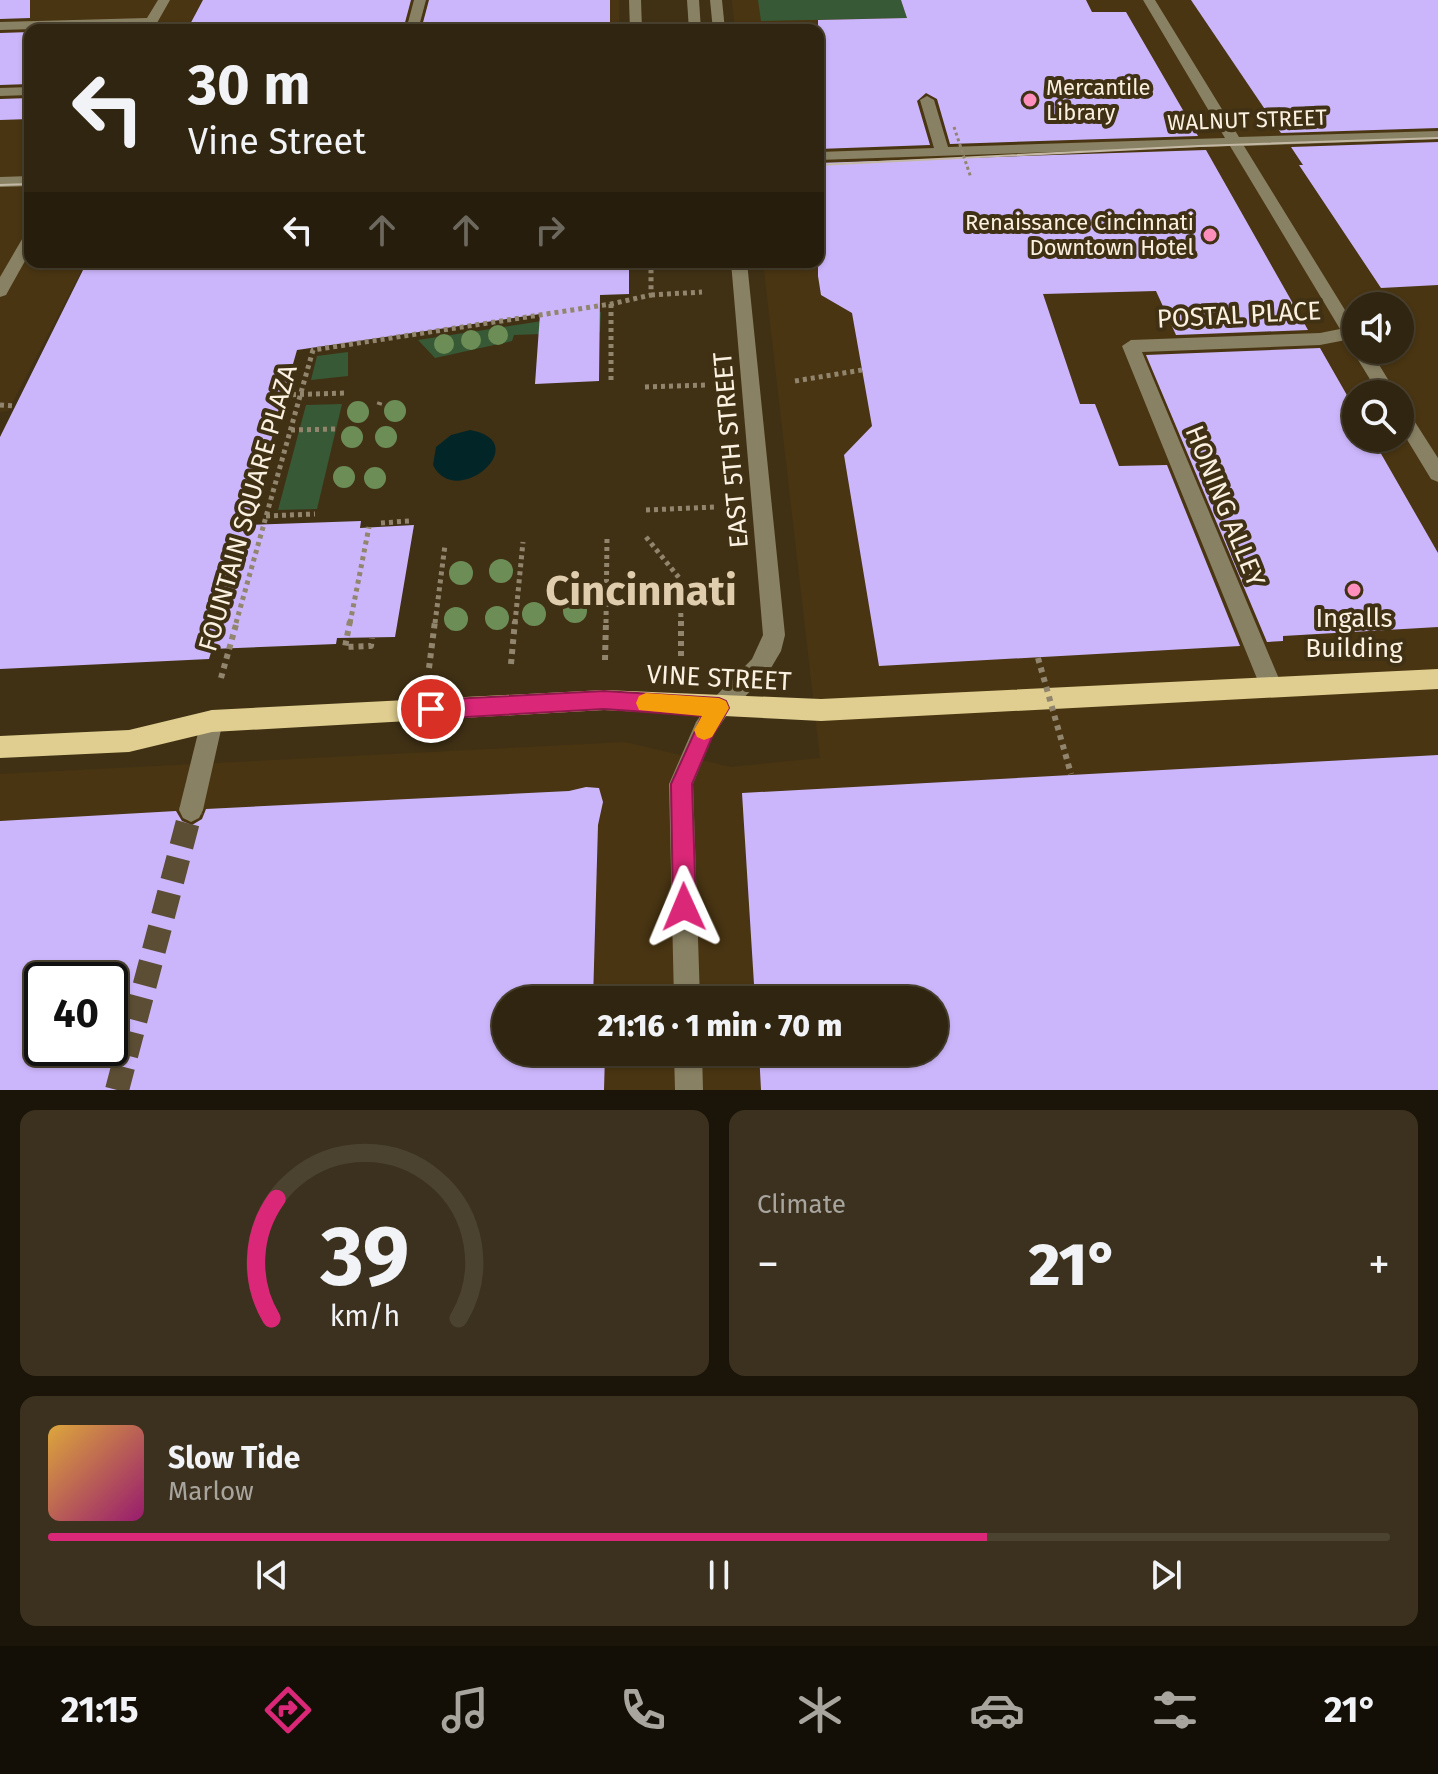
<!DOCTYPE html>
<meta charset="utf-8">
<style>
:root{--surface:#302510;--page:#3c311e;--text:#f1f3f6;--muted:#a8a59f;--line:#4b4230;--accent:#db2777}
body{margin:0;font-family:"Fira Sans",sans-serif;background:var(--page);color:var(--text);height:100vh;display:flex;flex-direction:column;font-size:30px;white-space:nowrap}
*{box-sizing:border-box;margin:0}
p{font-size:26px;color:var(--muted)}
.icon{flex:none;width:44px;height:44px;fill:none;stroke:currentColor;stroke-width:2;stroke-linecap:round;stroke-linejoin:round}
.map{position:relative;height:1090px;overflow:hidden}
.drawer{display:flex;flex-direction:column;gap:20px;padding:20px;background:#1a1409;flex:1}
.drawer>*{flex:none}
.hud{position:absolute;left:24px;top:24px;width:800px;height:244px;border-radius:16px;box-shadow:0 2px 6px #0004,0 0 0 2px var(--line);background:#302510;color:var(--text);overflow:hidden}
.fabs{position:absolute;left:1342px;top:292px;display:grid;gap:16px}
.fabs a{display:grid;place-items:center;width:72px;height:72px;border-radius:50%;background:var(--surface);box-shadow:0 2px 6px #0004,0 0 0 2px var(--line);font-size:40px}
.speed{position:absolute;left:24px;top:962px;display:flex;gap:16px;font-size:40px;font-weight:700;text-align:center}
.speed>*{display:grid;place-content:center;width:104px;height:104px;border-radius:50%;background:var(--surface);box-shadow:0 2px 6px #0004,0 0 0 2px var(--line);line-height:1}
.speed .limit{border:4px solid #111;border-radius:12px;background:#fff;color:#111}
.pin{position:absolute;display:grid;place-items:center;width:68px;height:68px;color:#fff;margin:-34px;border:4px solid #fff;border-radius:50%;box-shadow:0 2px 8px #0007}
.me{position:absolute;width:88px;margin:-44px;rotate:359deg;stroke-linejoin:round;filter:drop-shadow(0 0 6px #0008)}
.turn{display:flex;align-items:center;gap:28px;height:168px;padding:0 32px;font-size:36px}
.turn .icon{width:104px;height:104px;stroke-width:2.5}
.turn b{display:block;font-size:56px;line-height:68px}
.lanes{display:flex;align-items:center;height:76px;padding:0 32px;background:#0003;justify-content:center;gap:40px;direction:ltr}
.lanes .off{opacity:.35}
.big{font-size:60px;font-weight:800;line-height:1.1}
.drawer .widget{flex:1;display:flex;flex-direction:column;justify-content:center;gap:12px;min-width:0;padding:0 28px;border-radius:16px;background:var(--page)}
.drawer .dial{align-items:center;gap:0}
.dial svg{height:208px;overflow:visible;fill:none;stroke:var(--line);stroke-width:7;stroke-linecap:round;text-anchor:middle}
.dial text{fill:var(--text);stroke:none}
.song{display:flex;align-items:center;gap:24px}
.cover{width:96px;height:96px;border-radius:12px;background:linear-gradient(135deg,hsl(40 70% 55%),hsl(320 70% 35%))}
.played{height:8px;border-radius:4px;background:linear-gradient(90deg,var(--accent) 70%,var(--line) 70%)}
.keys{display:flex;justify-content:space-around;direction:ltr}
.heat{display:flex;justify-content:space-between;align-items:center;font-size:44px;direction:ltr}
.drawer .tiles{flex:1;display:grid;gap:20px;grid-template-columns:1fr 1fr}
.widget:last-child{grid-column:span 2}
.trip{position:absolute;left:492px;top:986px;width:456px;height:80px;border-radius:40px;background:var(--surface);box-shadow:0 2px 6px #0004,0 0 0 2px var(--line);font-weight:800;line-height:80px;text-align:center}
.tab-bar{display:flex;height:128px;justify-content:space-around;align-items:center;background:#130f06;color:var(--muted)}
.tab-bar .icon{width:56px;height:56px}
.tab-bar .current{color:var(--accent)}
.tab-bar b{font-size:36px;color:var(--text)}
.map>svg:first-child{display:block}
.built{fill:#493512;fill-rule:evenodd}
.green{fill:#385936}
.water{fill:#022627}
.building{fill:#ccb6fb;fill-rule:evenodd}
.lines{fill:none;stroke-linecap:round;stroke-linejoin:round}
.minor-tunnel{stroke:#5c4e34;stroke-width:24;stroke-dasharray:24 12;stroke-linecap:butt}
.path-far2{stroke:#92856e;stroke-width:3;stroke-dasharray:3 3;stroke-linecap:butt}
.path-far1{stroke:#92856e;stroke-width:5;stroke-dasharray:4 4;stroke-linecap:butt}
.path{stroke:#92856e;stroke-width:6;stroke-dasharray:5 5;stroke-linecap:butt}
.minor{fill:#898163;fill-rule:evenodd}
.major{fill:#dfce8f;fill-rule:evenodd}
.tram{stroke:#c3b8a4;stroke-width:2}
.path-bridge-far1{stroke:#92856e;stroke-width:3;stroke-dasharray:3 3;stroke-linecap:butt}
.path-bridge{stroke:#92856e;stroke-width:6;stroke-dasharray:5 5;stroke-linecap:butt}
.tree{fill:#6c8d56}
.route{fill:#db2777;stroke:#8e194d;stroke-width:2}
.slow{fill:#f59e0b}
.poi-dot{fill:#fe8ebb;stroke:#403115;stroke-width:3}
.labels{text-anchor:middle;dominant-baseline:central;stroke-width:8;stroke-linejoin:round;paint-order:stroke}
.far-poi-label{font-size:22px;fill:#fbf1e1;stroke:#403115;text-anchor:start}
.far-street-label{font-size:22px;fill:#fbf1e1;stroke:#403115}
.street-label{font-size:26px;fill:#fbf1e1;stroke:#403115}
.poi-label{font-size:26px;fill:#fbf1e1;stroke:#403115}
.town-label{font-size:42px;font-weight:bold;fill:#e0cdad;stroke:#403115}
</style>
<div class="map">
<svg width="1438" height="1090" viewBox="0 0 1438 1090">
<rect width="100%" height="100%" fill="#403115"/>
<g class="built">
<polygon points="0,0 619,0 619,30 30,30 30,262 86,262 8,411 0,412"/>
<path d="M732,0H1438V1090H0V774L625,742L731,767L820,758L763,262H818V30H735ZM1356,306H1400V350H1356ZM1356,394H1400V438H1356ZM42,980H110V1048H42ZM506,1000H934V1052H506Z"/>
</g>
<g class="green">
<polygon points="758,0 901,0 907,18 761,21"/>
<polygon points="601,312 600,332 514,335 512,341 435,358 418,340"/>
<polygon points="348,352 348,376 311,380 317,356"/>
<polygon points="342,404 317,509 278,510 306,405"/>
</g>
<path class="water" d="M470,430C536,442 456,511 433,465L436,447L451,435Z"/>
<g class="building">
<polygon points="0,0 30,0 30,18 0,19"/>
<polygon points="203,0 411,0 403,30 187,30"/>
<polygon points="429,0 610,0 610,30 421,30"/>
<polygon points="901,0 1086,0 1092,12 1126,12 1198,136 950,144 937,99 926,93 917,101 930,145 818,149 818,20 907,18"/>
<polygon points="1191,0 1438,0 1438,128 1281,133"/>
<polygon points="30,32 30,84 0,85 0,33"/>
<polygon points="30,98 30,119 0,120 0,99"/>
<polygon points="1438,142 1438,285 1381,288 1299,165 1303,165 1291,147"/>
<polygon points="1206,150 1308,330 1176,335 1156,291 1043,294 1080,404 1095,404 1119,466 1167,465 1240,646 879,666 844,455 872,426 852,313 821,295 818,276 818,163"/>
<polygon points="87,262 629,262 629,294 600,295 599,381 535,384 540,314 297,350 247,525 361,521 360,528 414,525 395,637 337,638 336,644 212,649 209,659 0,669 0,437"/>
<polygon points="1320,348 1356,411 1356,438 1372,438 1438,553 1438,627 1283,636 1283,641 1267,642 1146,355"/>
<polygon points="1438,755 1438,1090 761,1090 759,1052 934,1052 934,1000 755,1000 742,793"/>
<path d="M586,787L599,788L603,802L598,825L593,1000H506V1052L605,1054L604,1090H0V821L176,811L182,821L192,825L202,819L206,809L569,791ZM42,980H110V1048H42Z"/>
</g>
<g class="lines">
<polyline class="minor-tunnel" points="117,1090 191,810"/>
<polyline class="path-far2" points="651,262 651,269"/>
<g class="path-far1">
<polyline points="651,295 702,292"/>
<polyline points="611,304 611,381"/>
<polyline points="795,381 862,370"/>
<polyline points="645,387 708,385"/>
<polyline points="284,395 344,393"/>
<polyline points="0,405 16,406"/>
<polyline points="379,405 380,402"/>
<polyline points="291,430 336,429"/>
<polyline points="646,510 715,507"/>
<polyline points="266,516 315,514"/>
<polyline points="381,523 409,521"/>
<polyline points="646,537 680,579 681,623"/>
<polyline points="236,623 313,350 611,304 651,295 651,267"/>
<polyline points="350,623 369,527"/>
<polyline points="435,623 445,545"/>
<polyline points="515,623 523,542"/>
<polyline points="606,623 607,538"/>
</g>
<g class="path">
<polyline points="350,621 345,647 371,646 372,638"/>
<polyline points="681,621 681,658"/>
<polyline points="605,660 606,621"/>
<polyline points="511,664 515,621"/>
<polyline points="429,668 435,621"/>
<polyline points="221,678 237,621"/>
</g>
<g class="minor">
<polygon points="158,0 170,0 153,30 141,30 143,26 0,30 0,22 147,18"/>
<polygon points="414,0 426,0 418,30 406,30"/>
<polygon points="629,0 641,0 642,30 630,30"/>
<polygon points="687,0 699,0 701,30 689,30"/>
<polygon points="710,0 722,0 725,30 713,30"/>
<polygon points="1143,0 1155,0 1239,137 1438,131 1438,139 1244,146 1356,328 1356,350 1370,350 1397,394 1379,394 1352,350 1354,347 1346,340 1320,345 1142,352 1282,686 1279,693 1271,696 1263,693 1260,686 1122,346 1131,340 1320,333 1340,329 1230,146 818,160 818,152 934,148 920,100 927,96 934,100 948,147 1225,138"/>
<polygon points="30,87 30,95 0,96 0,88"/>
<polygon points="30,176 30,186 0,187 0,177"/>
<polygon points="30,233 30,252 6,295 0,297 0,277 25,234"/>
<polygon points="731,262 747,262 785,635 781,651 768,673 727,715 712,737 693,784 700,1000 674,1000 669,784 696,722 711,701 752,659 763,635"/>
<polygon points="1400,406 1406,408 1438,458 1438,482 1431,479 1400,428"/>
<polygon points="212,710 220,713 223,721 203,810 199,818 191,822 183,818 179,810 201,721 204,713"/>
<polygon points="674,1052 702,1052 703,1090 675,1090"/>
</g>
<polygon class="major" points="1438,669 1438,689 821,721 604,710 212,732 129,752 0,758 0,736 129,730 212,710 604,690 821,699"/>
<g class="tram">
<polyline points="818,165 1199,146 1438,138"/>
<polyline points="0,185 30,184"/>
</g>
<polyline class="path-bridge-far1" points="954,127 971,178"/>
<polyline class="path-bridge" points="1038,658 1071,774"/>
</g>
<g class="tree">
<circle cx="498" cy="335" r="10"/>
<circle cx="471" cy="340" r="10"/>
<circle cx="444" cy="344" r="10"/>
<circle cx="395" cy="411" r="11"/>
<circle cx="358" cy="412" r="11"/>
<circle cx="352" cy="437" r="11"/>
<circle cx="386" cy="437" r="11"/>
<circle cx="344" cy="477" r="11"/>
<circle cx="375" cy="478" r="11"/>
<circle cx="501" cy="571" r="12"/>
<circle cx="461" cy="573" r="12"/>
<circle cx="575" cy="611" r="12"/>
<circle cx="534" cy="614" r="12"/>
<circle cx="497" cy="618" r="12"/>
<circle cx="456" cy="619" r="12"/>
</g>
<polygon class="route" points="604,691 719,698 726,701 729,708 712,737 692,784 696,907 693,916 684,919 676,916 673,907 671,784 702,716 604,709 431,719 424,716 421,709 424,702 431,700"/>
<polygon class="slow" points="646,693 719,698 726,701 729,708 712,737 704,740 697,737 694,730 702,716 639,710 636,703 639,696"/>
<g class="poi-dot">
<circle cx="1030" cy="100" r="8"/>
<circle cx="1210" cy="235" r="8"/>
<circle cx="1354" cy="590" r="8"/>
</g>
<g class="labels">
<g class="far-poi-label">
<text x="1046" y="87">Mercantile<tspan x="1046" dy="25">Library</tspan></text>
<text x="1194" y="222" text-anchor="end">Renaissance Cincinnati<tspan x="1194" dy="25">Downtown Hotel</tspan></text>
</g>
<g class="far-street-label">
<text transform="translate(1247 120) rotate(-2)">WALNUT STREET</text>
</g>
<g class="street-label">
<text transform="translate(1239 315) rotate(-3)">POSTAL PLACE</text>
<text transform="translate(731 450) rotate(-95)">EAST 5TH STREET</text>
<text transform="translate(1225 506) rotate(68)">HONING ALLEY</text>
<text transform="translate(248 508) rotate(-74)">FOUNTAIN SQUARE PLAZA</text>
<text transform="translate(719 678) rotate(3)">VINE STREET</text>
</g>
<g class="poi-label">
<text x="1354" y="618">Ingalls<tspan x="1354" dy="30">Building</tspan></text>
</g>
<g class="town-label">
<text x="641" y="591">Cincinnati</text>
</g>
</g>
</svg>
<div class="fabs">
<a><svg class="icon" aria-label="sound" viewBox="0 0 24 24"><path d="M4 9h4l5-4v14l-5-4H4zM17 9q2 3 0 6"/></svg></a>
<a><svg class="icon" aria-label="search" viewBox="0 0 24 24"><circle cx="10" cy="10" r="6"/><path d="M15 15l6 6"/></svg></a>
</div>
<div class="speed"><div class="limit">40</div></div>
<div class="pin" style="left:431px;top:709px;background:#d93025"><svg class="icon" aria-label="arrive" viewBox="0 0 24 24"><path d="M6 21V4h12l-3 4 3 4H6"/></svg></div>
<svg class="me" style="left:684px;top:907px" viewBox="-20 -20 40 40"><path d="M0-17L14 15 0 8-14 15z" fill="#db2777" stroke="#fff" stroke-width="4"/></svg>
<div class="trip">21:16 · 1 min · 70 m</div>
<div class="hud">
<div class="turn"><svg class="icon" aria-label="left" viewBox="0 0 24 24"><path d="M17 20v-9H6M10 6l-5 5 5 5"/></svg><div><b>30 m</b>Vine Street</div></div>
<div class="lanes"><svg class="icon" aria-label="left" viewBox="0 0 24 24"><path d="M17 20v-9H6M10 6l-5 5 5 5"/></svg><svg class="icon off" aria-label="ahead" viewBox="0 0 24 24"><path d="M12 20V5M6 11l6-6 6 6"/></svg><svg class="icon off" aria-label="ahead" viewBox="0 0 24 24"><path d="M12 20V5M6 11l6-6 6 6"/></svg><svg class="icon off" aria-label="right" viewBox="0 0 24 24"><path d="M7 20v-9h11M14 6l5 5-5 5"/></svg></div>
</div>
</div>
<section class="drawer">
<div class="tiles">
<div class="widget dial"><svg viewBox="0 0 100 80">
<path d="M14 69A42 42 0 1 1 86 69"/>
<path d="M14 69A42 42 0 0 1 16 23" stroke="#db2777"/>
<text x="50" y="56" font-size="32" font-weight="700">39</text>
<text x="50" y="72" font-size="11">km/h</text>
</svg></div>
<div class="widget"><p>Climate</p>
<div class="heat"><a>−</a><b class="big">21°</b><a>+</a></div>
</div>
<div class="widget">
<div class="song"><i class="cover"></i><div><b>Slow Tide</b><p>Marlow</p></div></div>
<div class="played"></div>
<div class="keys"><svg class="icon" aria-label="previous" viewBox="0 0 24 24"><path d="M18 5L8 12l10 7zM5 5v14"/></svg><svg class="icon" aria-label="pause" viewBox="0 0 24 24"><path d="M8 5v14M16 5v14"/></svg><svg class="icon" aria-label="next" viewBox="0 0 24 24"><path d="M6 5l10 7-10 7zM19 5v14"/></svg></div>
</div>
</div>
</section>
<nav class="tab-bar">
<b>21:15</b>
<svg class="icon current" aria-label="directions" viewBox="0 0 24 24"><path d="M12 3l9 9-9 9-9-9zM9 14v-3h6M13 9l2 2-2 2"/></svg>
<svg class="icon" aria-label="music" viewBox="0 0 24 24"><path d="M9 18V5l10-2v13"/><circle cx="6" cy="18" r="3"/><circle cx="16" cy="16" r="3"/></svg>
<svg class="icon" aria-label="phone" viewBox="0 0 24 24"><path d="M5 4h4l2 5-3 2q2 4 5 5l2-3 5 2v4C11 20 4 13 5 4z"/></svg>
<svg class="icon" aria-label="climate" viewBox="0 0 24 24"><path d="M12 3v18M4 7l16 10M4 17L20 7"/></svg>
<svg class="icon" aria-label="car" viewBox="0 0 24 24"><path d="M5 17H2v-5l4-1 3-4h7l3 4 3 1v5h-3M9 17h6M6 11h13"/><circle cx="7" cy="17" r="2"/><circle cx="17" cy="17" r="2"/></svg>
<svg class="icon" aria-label="filters" viewBox="0 0 24 24"><path d="M4 7h16M4 17h16"/><circle cx="9" cy="7" r="2"/><circle cx="15" cy="17" r="2"/></svg>
<b>21°</b>
</nav>
